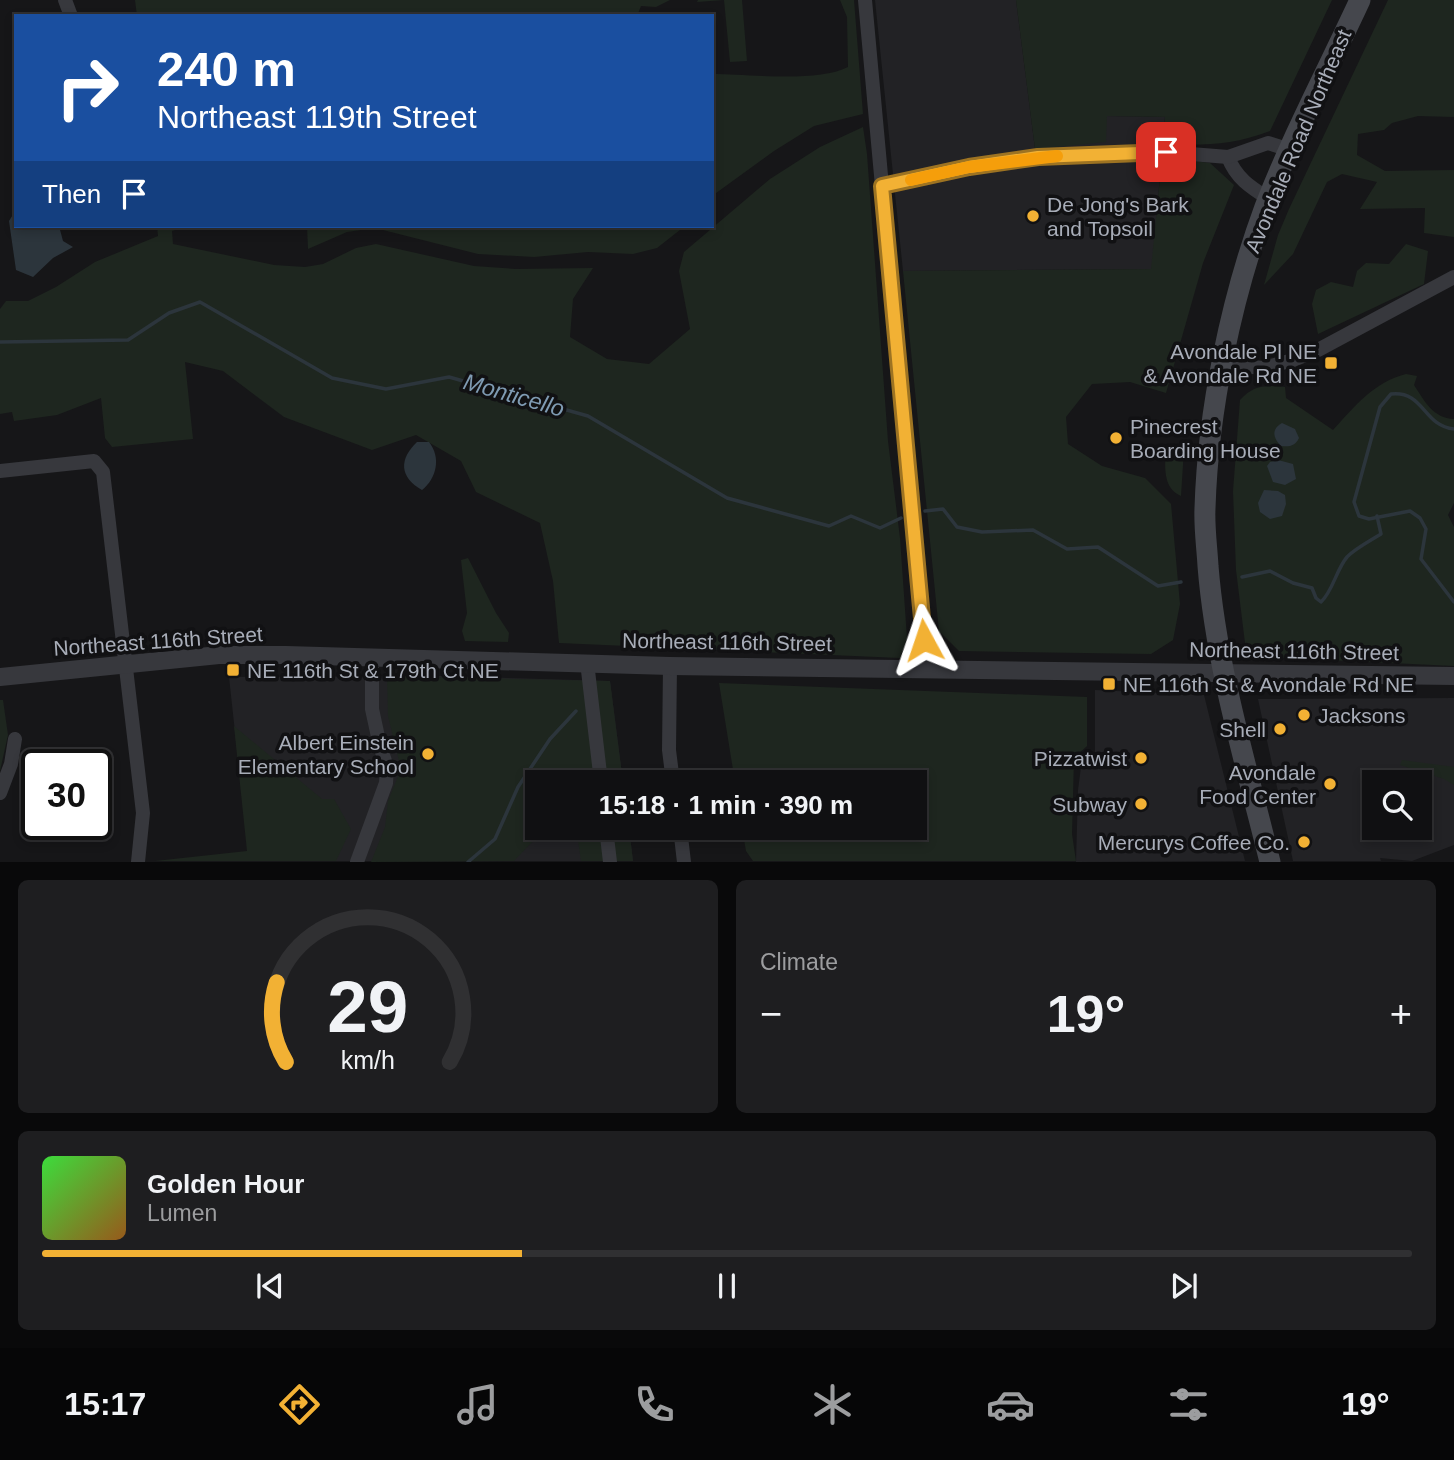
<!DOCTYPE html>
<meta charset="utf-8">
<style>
:root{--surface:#101012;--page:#1e1e20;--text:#f1f3f6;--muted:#9c9d9f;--line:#303032;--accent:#f2b134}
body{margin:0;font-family:Helvetica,sans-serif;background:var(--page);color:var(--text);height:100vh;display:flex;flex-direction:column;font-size:26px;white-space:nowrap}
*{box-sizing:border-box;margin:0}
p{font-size:23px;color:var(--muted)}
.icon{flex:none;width:38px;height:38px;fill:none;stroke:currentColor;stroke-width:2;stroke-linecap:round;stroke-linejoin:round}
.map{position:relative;height:862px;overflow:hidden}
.sheet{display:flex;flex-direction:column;gap:18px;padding:18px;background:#09090a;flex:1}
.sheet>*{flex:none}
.banner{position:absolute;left:14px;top:14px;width:700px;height:214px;border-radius:0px;box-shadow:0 4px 10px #0003,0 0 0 2px var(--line);background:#1a4fa0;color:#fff;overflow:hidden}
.controls{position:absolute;left:1362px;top:770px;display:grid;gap:14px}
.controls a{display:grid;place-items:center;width:70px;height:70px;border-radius:0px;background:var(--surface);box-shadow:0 4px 10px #0003,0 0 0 2px var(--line);font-size:35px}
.speed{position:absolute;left:21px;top:749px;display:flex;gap:14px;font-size:35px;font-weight:700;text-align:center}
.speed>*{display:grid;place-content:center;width:91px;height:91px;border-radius:50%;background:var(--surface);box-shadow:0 4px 10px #0003,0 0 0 2px var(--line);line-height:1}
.speed .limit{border:4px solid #111;border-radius:10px;background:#fff;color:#111}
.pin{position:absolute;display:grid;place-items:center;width:60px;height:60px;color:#fff;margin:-30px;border-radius:14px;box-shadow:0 4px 10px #0006}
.me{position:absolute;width:77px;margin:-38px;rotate:355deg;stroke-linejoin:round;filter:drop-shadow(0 0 5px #0008)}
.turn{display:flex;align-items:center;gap:24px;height:147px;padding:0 28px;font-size:32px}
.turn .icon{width:91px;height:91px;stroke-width:2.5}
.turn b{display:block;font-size:49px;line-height:60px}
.then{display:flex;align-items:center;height:66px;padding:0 28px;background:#0003;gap:14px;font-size:26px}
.big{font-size:52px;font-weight:700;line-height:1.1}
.sheet .widget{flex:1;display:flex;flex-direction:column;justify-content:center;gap:10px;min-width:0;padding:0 24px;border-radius:10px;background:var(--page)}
.sheet .dial{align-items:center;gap:0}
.dial svg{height:182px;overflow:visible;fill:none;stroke:var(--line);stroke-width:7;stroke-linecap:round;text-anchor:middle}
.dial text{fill:var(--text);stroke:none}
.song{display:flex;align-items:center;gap:21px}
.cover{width:84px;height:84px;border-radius:10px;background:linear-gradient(135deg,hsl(120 70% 55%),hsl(30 70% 35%))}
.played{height:7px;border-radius:4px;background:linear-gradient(90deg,var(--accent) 35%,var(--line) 35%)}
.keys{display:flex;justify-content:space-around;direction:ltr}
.heat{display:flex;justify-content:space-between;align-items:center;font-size:38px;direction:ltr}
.sheet .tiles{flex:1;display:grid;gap:18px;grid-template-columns:1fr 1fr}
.widget:last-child{grid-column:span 2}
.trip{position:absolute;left:525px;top:770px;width:402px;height:70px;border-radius:0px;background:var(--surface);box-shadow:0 4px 10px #0003,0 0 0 2px var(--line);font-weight:700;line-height:70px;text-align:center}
.menu{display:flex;height:112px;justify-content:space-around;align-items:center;background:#060607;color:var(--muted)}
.menu .icon{width:49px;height:49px}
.menu .current{color:var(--accent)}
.menu b{font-size:32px;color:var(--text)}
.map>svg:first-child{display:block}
.built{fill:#222225;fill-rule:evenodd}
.green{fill:#1e261f}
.water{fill:#2c353c}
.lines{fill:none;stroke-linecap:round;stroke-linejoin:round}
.stream{stroke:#2c353c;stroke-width:3.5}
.minor{stroke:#37383d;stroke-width:14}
.tertiary{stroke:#37383d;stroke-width:18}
.secondary{stroke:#45474d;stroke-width:21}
.route-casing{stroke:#9d7322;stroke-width:18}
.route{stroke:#f2b134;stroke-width:12}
.slow{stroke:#f59e0b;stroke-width:12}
.poi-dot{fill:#f2b134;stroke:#111113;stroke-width:2.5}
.labels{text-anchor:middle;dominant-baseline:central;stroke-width:7;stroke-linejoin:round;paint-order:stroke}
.street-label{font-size:21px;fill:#a8adb8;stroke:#111113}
.poi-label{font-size:21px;fill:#a8adb8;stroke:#111113;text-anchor:end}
.water-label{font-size:23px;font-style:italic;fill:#7f9bb3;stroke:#111113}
</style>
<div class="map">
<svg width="1454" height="862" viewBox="0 0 1454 862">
<rect width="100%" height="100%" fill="#161618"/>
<g class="built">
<polygon points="875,0 1016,0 1035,149 1107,116 1165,117 1152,269 903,271"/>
<polygon points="444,676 610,681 623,782 537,782 537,828 629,828 633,861 249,861 229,677"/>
<polygon points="1095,690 1204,695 1245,861 1076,862 1078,790 1082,759 1095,759"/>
<path d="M1454,698V845L1412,861L1380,858L1381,861H1293L1258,699ZM1374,782H1419V828H1374Z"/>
</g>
<g class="green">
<polygon points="135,0 670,0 656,7 641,6 637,16 137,16"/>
<polygon points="698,0 742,0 747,61 730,62 724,0 697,2"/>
<path d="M840,0H854L863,114L814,126L774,151L712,196V74C749,74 817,83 848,67L847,17Z"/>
<path d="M1016,0H1332L1270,131C1231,146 1204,145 1163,144L1165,117L1107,116L1106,142L1035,149Z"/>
<polygon points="1388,0 1454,0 1454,117 1418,116 1392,123 1384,130 1358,134 1357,155 1385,171 1454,170 1454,237 1424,233 1425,208 1360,209 1377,182 1342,174 1327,182 1293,254 1264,285 1278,235 1289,209"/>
<polygon points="863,127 867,154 888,441 900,538 907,638 900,658 559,643 553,581 540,523 476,492 461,461 416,435 372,450 284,417 223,371 185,362 193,439 112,447 105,438 101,398 57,415 14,421 12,412 0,414 0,309 6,301 28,301 56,287 95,262 158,236 157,226 187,226 172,231 173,244 274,265 305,267 323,264 356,248 376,244 474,266 516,269 593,268 573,299 570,337 607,359 649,364 690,329 679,271 684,252 770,179 820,147"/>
<polygon points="1162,157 1210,163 1234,185 1203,263 1166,393 1130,382 1092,384 1066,417 1068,444 1102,466 1145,478 1171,504 1180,604 1173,640 1151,654 959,651 939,631 903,271 1151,269"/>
<polygon points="307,226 685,226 657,248 633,254 588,252 534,257 478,254 375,228 347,232 308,249"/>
<polygon points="1406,244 1428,251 1424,284 1318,334 1312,304 1316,290 1331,282 1353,287 1357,271 1366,263 1389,264"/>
<path d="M1406,374L1417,376L1414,385C1425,402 1433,418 1454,419V503L1448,515L1454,527V666L1264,657L1245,643L1236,570L1233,491L1240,400C1254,385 1265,385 1285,387L1286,398L1333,430C1355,406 1374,382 1406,374Z"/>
<path d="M1166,447L1184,449L1181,496C1162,488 1165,465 1166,447Z"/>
<polygon points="468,558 496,613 509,633 508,642 465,641 462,631 467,613 461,560"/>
<polygon points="387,676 610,681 623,782 537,782 537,828 629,828 633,861 581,861 578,840 573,836 535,839 514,861 371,862 385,827 388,801 401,769 388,716"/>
<polygon points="719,683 1087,697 1087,746 1074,758 1072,834 1076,861 753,861 746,851 742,828 915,828 915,782 735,782"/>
<polygon points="0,700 3,700 8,735 0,771"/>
<polygon points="234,726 322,799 334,799 351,829 336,861 155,861 247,851"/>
<polygon points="1402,760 1454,767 1454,785 1444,779 1400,765"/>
</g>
<g class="water">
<polygon points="16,210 16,226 59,226 63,241 73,247 53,258 33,277 16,270 9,221"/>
<path d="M1282,423L1295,429L1299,438C1295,446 1290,447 1281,446C1273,438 1271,429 1282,423Z"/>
<path d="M417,442H429C441,457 437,478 422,490C399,477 399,459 417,442Z"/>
<polygon points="1278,460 1293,464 1296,479 1285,485 1273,482 1267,466 1270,462"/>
<polygon points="1264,490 1278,491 1285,495 1286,504 1282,516 1270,519 1260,512 1258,503"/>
</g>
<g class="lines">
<g class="stream">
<polyline points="0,342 128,340 169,313 200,302 332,378 386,389 449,377 588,416 727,498 829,526 851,516 880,528 901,518"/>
<path d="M1454,429C1423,426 1424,390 1391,394L1380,407L1354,502L1359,516L1369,519L1410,511L1420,518L1426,529L1421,559L1454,602"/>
<polyline points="925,511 943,509 957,527 982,532 1033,530 1067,549 1098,547 1158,586 1181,582"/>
<path d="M1242,577L1270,571L1293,583L1312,588L1316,598L1321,602C1333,591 1336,570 1347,557C1356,548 1370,541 1381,534L1377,516"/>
<polyline points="468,862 495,839 518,787 550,739 576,711"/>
</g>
<g class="minor">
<polyline points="65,0 71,16"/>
<polyline points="865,0 926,668"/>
<path d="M1228,157C1236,178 1250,187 1269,199"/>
<polyline points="882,186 969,167 1038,157 1166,152 1228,157 1268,143 1290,150"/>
<polyline points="1222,364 1263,368 1293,360 1318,350 1454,277"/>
<polyline points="0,471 94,461 103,472 143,813 138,862"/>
<polyline points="587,662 601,782"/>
<polyline points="670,666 669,750 673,782"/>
<polyline points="0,793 11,764 15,739"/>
<polyline points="606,828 610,862"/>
<polyline points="680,828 684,862"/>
<polyline points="357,862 386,783 387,767 380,746 372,709 372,657"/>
</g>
<polyline class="tertiary" points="0,677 219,655 286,655 670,666 1454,676"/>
<path class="secondary" d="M1270,862C1246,764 1216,666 1208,566C1207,547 1204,527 1205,508C1208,410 1231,299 1265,207C1292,137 1328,69 1360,0"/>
</g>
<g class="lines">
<g class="route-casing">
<polyline id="route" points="924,640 882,186 969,167 1038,157 1166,152"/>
</g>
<use href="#route" class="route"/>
<polyline class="slow" points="911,180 969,167 1057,156"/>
</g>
<g class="poi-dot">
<circle cx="1033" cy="216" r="7"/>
<rect x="1324" y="356" width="14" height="14" rx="3.5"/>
<circle cx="1116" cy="438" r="7"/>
<rect x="226" y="663" width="14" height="14" rx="3.5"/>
<rect x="1102" y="677" width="14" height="14" rx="3.5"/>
<circle cx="1304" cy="715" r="7"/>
<circle cx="1280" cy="729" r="7"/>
<circle cx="428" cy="754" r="7"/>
<circle cx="1141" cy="758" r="7"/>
<circle cx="1330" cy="784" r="7"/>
<circle cx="1141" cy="804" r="7"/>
<circle cx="1304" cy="842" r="7"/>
</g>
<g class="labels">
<g class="street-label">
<text transform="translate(1298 141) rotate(-67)">Avondale Road Northeast</text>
<text transform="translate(158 641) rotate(-4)">Northeast 116th Street</text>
<text transform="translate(727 642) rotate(1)">Northeast 116th Street</text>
<text transform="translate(1294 651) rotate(1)">Northeast 116th Street</text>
</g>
<g class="poi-label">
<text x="1047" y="204" text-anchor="start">De Jong's Bark<tspan x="1047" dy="24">and Topsoil</tspan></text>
<text x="1317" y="351">Avondale Pl NE<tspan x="1317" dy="24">&amp; Avondale Rd NE</tspan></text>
<text x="1130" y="426" text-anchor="start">Pinecrest<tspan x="1130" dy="24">Boarding House</tspan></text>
<text x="247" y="670" text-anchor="start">NE 116th St &amp; 179th Ct NE</text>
<text x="1123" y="684" text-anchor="start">NE 116th St &amp; Avondale Rd NE</text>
<text x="1318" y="715" text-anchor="start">Jacksons</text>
<text x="1266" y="729">Shell</text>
<text x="414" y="742">Albert Einstein<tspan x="414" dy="24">Elementary School</tspan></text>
<text x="1127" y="758">Pizzatwist</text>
<text x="1316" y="772">Avondale<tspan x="1316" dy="24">Food Center</tspan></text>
<text x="1127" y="804">Subway</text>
<text x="1290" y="842">Mercurys Coffee Co.</text>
</g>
<g class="water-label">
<text transform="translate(514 395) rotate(16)">Monticello</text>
</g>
</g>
</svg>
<div class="controls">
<a><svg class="icon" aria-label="search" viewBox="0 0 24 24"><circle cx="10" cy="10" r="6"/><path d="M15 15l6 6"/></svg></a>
</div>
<div class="speed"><div class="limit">30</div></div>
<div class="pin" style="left:1166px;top:152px;background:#d93025"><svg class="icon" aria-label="arrive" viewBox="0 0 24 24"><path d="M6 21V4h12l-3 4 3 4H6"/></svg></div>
<svg class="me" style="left:924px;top:640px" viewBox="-20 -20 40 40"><path d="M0-17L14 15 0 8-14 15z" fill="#f2b134" stroke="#fff" stroke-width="4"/></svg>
<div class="trip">15:18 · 1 min · 390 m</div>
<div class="banner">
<div class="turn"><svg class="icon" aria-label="right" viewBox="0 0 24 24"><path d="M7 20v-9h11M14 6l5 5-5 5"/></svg><div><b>240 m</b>Northeast 119th Street</div></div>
<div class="then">Then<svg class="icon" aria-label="arrive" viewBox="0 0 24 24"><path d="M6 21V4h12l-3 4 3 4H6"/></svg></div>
</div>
</div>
<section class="sheet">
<div class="tiles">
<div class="widget dial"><svg viewBox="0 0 100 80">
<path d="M14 69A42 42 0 1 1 86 69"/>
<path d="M14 69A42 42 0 0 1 10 34" stroke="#f2b134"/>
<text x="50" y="56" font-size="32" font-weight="700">29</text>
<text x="50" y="72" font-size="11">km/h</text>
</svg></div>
<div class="widget"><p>Climate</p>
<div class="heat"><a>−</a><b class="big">19°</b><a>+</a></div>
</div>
<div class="widget">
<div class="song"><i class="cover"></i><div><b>Golden Hour</b><p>Lumen</p></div></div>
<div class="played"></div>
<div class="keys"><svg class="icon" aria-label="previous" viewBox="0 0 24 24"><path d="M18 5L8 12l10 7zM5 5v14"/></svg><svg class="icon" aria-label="pause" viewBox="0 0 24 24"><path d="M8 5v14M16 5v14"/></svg><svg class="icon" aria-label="next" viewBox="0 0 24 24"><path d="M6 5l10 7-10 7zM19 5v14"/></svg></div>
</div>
</div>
</section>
<nav class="menu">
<b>15:17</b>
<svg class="icon current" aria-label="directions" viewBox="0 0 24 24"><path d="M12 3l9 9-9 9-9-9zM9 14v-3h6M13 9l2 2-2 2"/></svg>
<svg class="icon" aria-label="music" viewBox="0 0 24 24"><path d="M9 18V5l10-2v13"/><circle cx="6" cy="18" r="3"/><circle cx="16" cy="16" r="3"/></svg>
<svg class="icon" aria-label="phone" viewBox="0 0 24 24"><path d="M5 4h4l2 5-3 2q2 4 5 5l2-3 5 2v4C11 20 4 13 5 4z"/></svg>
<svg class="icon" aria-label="climate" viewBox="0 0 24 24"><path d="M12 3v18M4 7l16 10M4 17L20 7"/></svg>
<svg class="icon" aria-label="car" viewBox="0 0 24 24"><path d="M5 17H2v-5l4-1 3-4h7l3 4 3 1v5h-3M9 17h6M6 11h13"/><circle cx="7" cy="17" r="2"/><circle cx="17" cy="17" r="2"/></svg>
<svg class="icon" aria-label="filters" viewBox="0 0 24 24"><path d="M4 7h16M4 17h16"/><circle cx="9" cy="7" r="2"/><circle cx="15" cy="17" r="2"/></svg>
<b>19°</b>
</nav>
